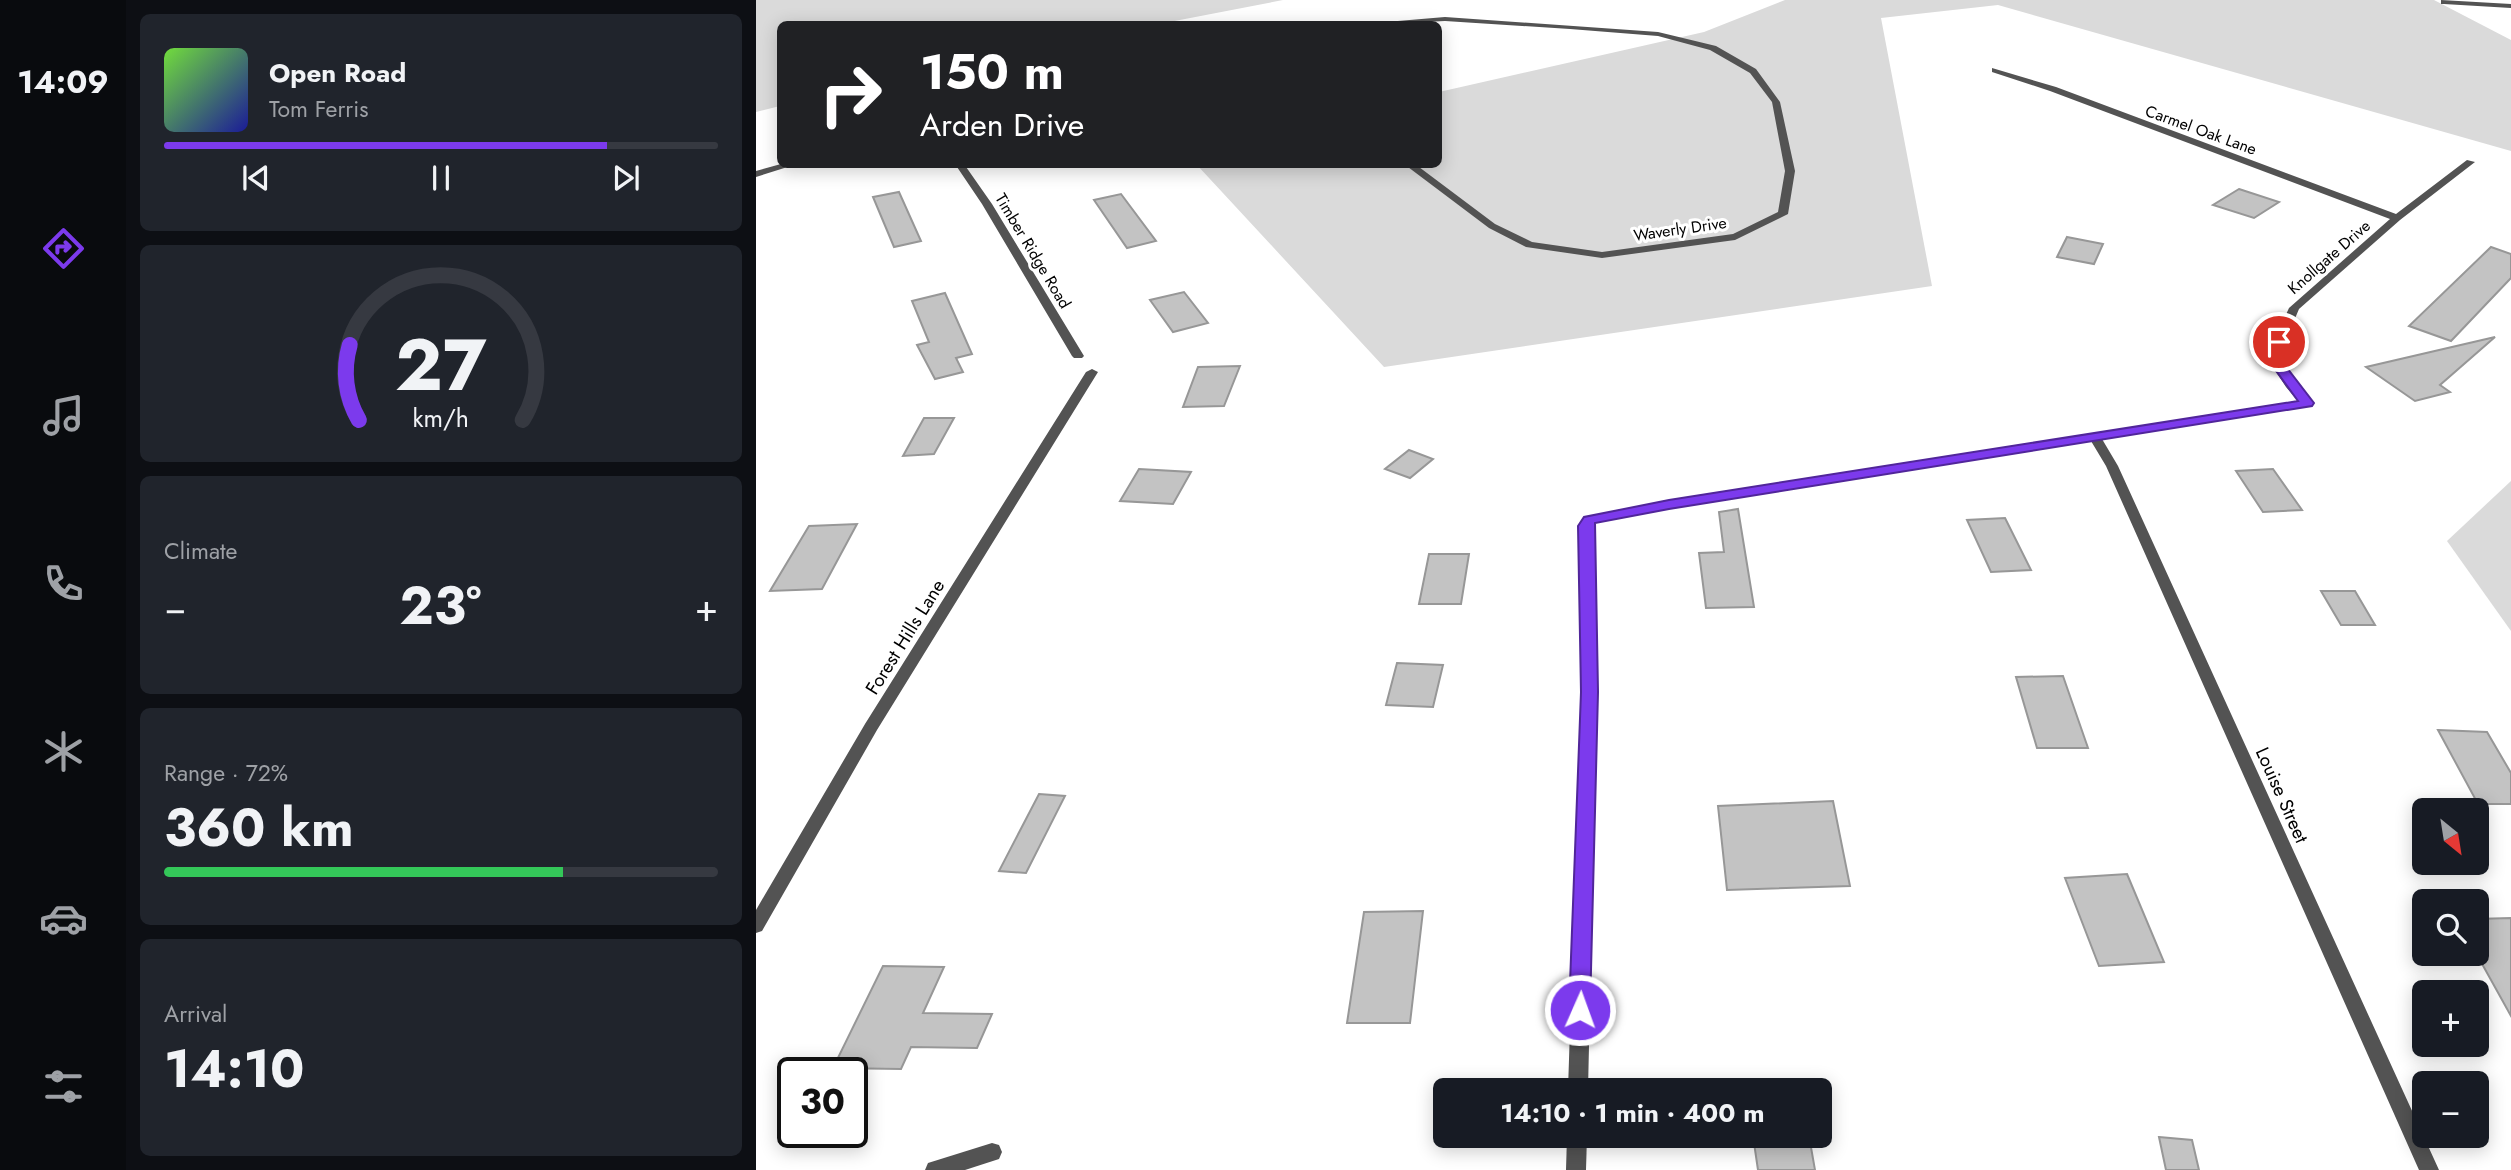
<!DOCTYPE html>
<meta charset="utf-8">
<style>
:root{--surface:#171b24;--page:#20242c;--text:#f1f3f6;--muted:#9ea1a6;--line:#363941;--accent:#7c3aed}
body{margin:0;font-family:Jost,sans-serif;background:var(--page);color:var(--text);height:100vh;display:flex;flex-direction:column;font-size:26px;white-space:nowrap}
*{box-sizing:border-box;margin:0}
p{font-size:23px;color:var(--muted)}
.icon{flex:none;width:38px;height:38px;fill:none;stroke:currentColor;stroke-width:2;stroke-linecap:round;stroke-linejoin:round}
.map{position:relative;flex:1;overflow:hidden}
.side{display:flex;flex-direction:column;gap:14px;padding:14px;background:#0d0f14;width:630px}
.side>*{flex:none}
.hud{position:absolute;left:21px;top:21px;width:665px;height:147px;border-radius:10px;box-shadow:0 4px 18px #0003;background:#202124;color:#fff;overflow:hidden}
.needle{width:46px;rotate:150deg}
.fabs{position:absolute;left:1656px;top:798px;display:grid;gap:14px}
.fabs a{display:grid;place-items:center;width:77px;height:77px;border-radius:10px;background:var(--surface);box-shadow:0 4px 18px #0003;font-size:35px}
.speed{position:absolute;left:21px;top:1057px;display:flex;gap:14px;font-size:35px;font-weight:700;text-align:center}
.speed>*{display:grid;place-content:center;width:91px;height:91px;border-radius:50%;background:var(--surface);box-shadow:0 4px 18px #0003;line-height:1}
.speed .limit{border:4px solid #111;border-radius:10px;background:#fff;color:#111}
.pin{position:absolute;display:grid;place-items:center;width:60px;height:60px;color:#fff;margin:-30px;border:4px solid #fff;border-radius:50%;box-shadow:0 2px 7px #0007}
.me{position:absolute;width:77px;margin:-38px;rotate:2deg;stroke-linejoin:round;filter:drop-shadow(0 0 5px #0008)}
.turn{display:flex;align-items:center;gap:24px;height:147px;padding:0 28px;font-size:32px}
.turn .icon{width:91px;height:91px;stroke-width:2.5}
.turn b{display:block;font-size:49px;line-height:60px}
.big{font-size:52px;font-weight:700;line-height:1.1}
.side .tile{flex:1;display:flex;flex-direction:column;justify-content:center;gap:10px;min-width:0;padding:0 24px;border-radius:10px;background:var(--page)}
.side .dial{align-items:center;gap:0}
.dial svg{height:182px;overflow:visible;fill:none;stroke:var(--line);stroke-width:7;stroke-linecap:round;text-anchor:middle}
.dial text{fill:var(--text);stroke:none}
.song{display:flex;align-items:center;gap:21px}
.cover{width:84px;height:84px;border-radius:10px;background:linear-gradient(135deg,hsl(100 70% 55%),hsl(240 70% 35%))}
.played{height:7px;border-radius:4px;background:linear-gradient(90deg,var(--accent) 80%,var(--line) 80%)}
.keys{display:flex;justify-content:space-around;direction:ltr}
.heat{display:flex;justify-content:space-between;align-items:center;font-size:38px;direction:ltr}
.charge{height:10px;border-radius:5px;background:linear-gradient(90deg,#34c759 72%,var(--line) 0)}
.trip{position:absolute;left:677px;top:1078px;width:399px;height:70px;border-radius:10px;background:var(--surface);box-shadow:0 4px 18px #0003;font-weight:700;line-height:70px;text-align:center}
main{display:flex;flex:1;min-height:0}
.tab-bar{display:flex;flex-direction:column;width:126px;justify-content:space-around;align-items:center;background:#090b0e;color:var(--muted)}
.tab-bar .icon{width:49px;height:49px}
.tab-bar .current{color:var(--accent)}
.tab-bar b{font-size:32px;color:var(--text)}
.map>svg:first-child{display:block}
.green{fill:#dadada}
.building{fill:#c3c3c3;stroke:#979797;stroke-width:2}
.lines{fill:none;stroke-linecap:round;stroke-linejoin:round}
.lane{fill:#535353;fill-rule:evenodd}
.street{fill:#535353;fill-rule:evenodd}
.route{fill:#7c3aed;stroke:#51269a;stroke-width:2}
.labels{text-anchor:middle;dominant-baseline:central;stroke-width:6;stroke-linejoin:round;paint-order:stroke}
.far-street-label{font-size:16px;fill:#000;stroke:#fff}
.street-label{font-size:19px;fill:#000;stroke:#fff}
</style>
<main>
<nav class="tab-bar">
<b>14:09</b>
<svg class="icon current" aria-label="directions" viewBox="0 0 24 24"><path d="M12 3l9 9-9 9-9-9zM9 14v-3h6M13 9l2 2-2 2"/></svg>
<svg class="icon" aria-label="music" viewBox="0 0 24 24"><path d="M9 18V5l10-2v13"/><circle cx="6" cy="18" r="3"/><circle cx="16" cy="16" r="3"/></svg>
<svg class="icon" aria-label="phone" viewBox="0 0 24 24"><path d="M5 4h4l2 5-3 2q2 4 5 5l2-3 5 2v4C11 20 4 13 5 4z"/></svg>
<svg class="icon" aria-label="climate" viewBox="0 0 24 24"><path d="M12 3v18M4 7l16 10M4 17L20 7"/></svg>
<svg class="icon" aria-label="car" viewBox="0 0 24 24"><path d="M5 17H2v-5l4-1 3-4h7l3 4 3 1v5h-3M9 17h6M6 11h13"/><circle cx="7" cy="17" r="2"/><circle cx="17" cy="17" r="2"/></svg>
<svg class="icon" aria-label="filters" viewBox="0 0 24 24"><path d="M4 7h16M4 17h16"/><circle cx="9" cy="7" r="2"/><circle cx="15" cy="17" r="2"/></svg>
</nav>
<section class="side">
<div class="tile">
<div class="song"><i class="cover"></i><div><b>Open Road</b><p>Tom Ferris</p></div></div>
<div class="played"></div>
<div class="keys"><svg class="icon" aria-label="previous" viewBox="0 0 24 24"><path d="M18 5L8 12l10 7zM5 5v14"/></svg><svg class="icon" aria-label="pause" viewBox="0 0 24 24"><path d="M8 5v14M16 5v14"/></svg><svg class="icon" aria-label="next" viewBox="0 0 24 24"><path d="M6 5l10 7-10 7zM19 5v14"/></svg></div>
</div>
<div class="tile dial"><svg viewBox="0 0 100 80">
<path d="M14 69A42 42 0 1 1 86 69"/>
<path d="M14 69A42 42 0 0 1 10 36" stroke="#7c3aed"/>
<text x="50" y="56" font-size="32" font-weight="700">27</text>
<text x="50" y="72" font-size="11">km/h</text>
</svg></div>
<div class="tile"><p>Climate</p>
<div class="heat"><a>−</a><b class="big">23°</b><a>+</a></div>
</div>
<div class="tile"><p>Range · 72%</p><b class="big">360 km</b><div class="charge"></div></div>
<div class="tile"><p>Arrival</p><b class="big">14:10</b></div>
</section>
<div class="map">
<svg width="1755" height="1170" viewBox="0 0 1755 1170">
<rect width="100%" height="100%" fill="#fff"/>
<g class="green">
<polygon points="0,0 527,0 403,24 24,24 24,106 0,112"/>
<polygon points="1029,0 1678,0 1755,40 1755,151 1242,5 1125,18 1176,286 628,367 441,165 682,164 683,92 948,32"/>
<polygon points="1755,481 1755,631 1691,541"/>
</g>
<g class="building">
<polygon points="1483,189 1523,202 1498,218 1457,205"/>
<polygon points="143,192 165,241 138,247 117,197"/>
<polygon points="365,194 400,241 371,248 338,200"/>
<polygon points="1311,237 1347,244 1338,264 1301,257"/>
<polygon points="1735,247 1755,254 1755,278 1695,341 1653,326"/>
<polygon points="428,292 452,323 417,332 394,300"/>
<polygon points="189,293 216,354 200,358 207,372 179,379 161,345 173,342 156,301"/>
<polygon points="1739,337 1684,385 1694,392 1659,401 1610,367"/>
<polygon points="484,366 468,406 427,407 442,367"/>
<polygon points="168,418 198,418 178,454 147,456"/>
<polygon points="653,450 677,459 654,478 629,469"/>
<polygon points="383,469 435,472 417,504 364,501"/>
<polygon points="1517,469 1546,510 1507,512 1480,471"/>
<polygon points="982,509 998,607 950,608 943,553 968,552 963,512"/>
<polygon points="1249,518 1275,570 1235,572 1211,520"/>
<polygon points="101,524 66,589 14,591 53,526"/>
<polygon points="673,554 713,554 705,604 663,604"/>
<polygon points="1565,591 1599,591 1619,625 1585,625"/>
<polygon points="641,663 687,665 677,707 630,705"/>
<polygon points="1307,676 1332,748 1281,748 1260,677"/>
<polygon points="1682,730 1731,732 1755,773 1755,804 1722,804"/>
<polygon points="283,794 309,796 270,873 243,871"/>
<polygon points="1077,801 1094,886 971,890 962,806"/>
<polygon points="1371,874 1408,962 1343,966 1309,878"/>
<polygon points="667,911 654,1023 591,1023 608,912"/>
<polygon points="1755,918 1755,1016 1720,953 1720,919"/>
<polygon points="127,966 188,967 167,1013 236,1014 221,1048 155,1047 145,1069 77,1068"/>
<polygon points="997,1136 1053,1136 1059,1170 1002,1170"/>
<polygon points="1403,1137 1436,1140 1443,1170 1410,1170"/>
</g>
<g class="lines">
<polygon class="lane" points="1685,0 1755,4 1755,8 1688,4 1685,4"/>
<g class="street">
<polygon points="689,17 902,32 960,46 1000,69 1024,102 1039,171 1032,214 979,240 846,258 770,247 733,228 648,164 659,164 739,224 776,242 846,252 977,234 1022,212 1029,171 1016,102 994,73 954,50 902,36 814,29 689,21 626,24 630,22"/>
<polygon points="1236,68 1300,87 1640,214 1711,160 1719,162 1644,220 1543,309 1529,342 1527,364 1539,383 1557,403 1555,406 1346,439 1362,466 1683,1170 1663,1170 1350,466 1335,441 913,508 838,523 841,692 832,1090 812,1090 825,692 823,526 828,517 913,500 1542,401 1530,387 1515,364 1517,342 1533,308 1634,219 1294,91 1236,72"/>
<polygon points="25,164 41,164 0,177 0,171"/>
<polygon points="199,164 208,164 236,204 328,356 326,358 318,358 316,356 226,204"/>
<polygon points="336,369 342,372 121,730 6,931 0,933 0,910 109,724 330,372"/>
<polygon points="811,1136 831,1136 830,1170 810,1170"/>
<polygon points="236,1143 243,1145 246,1152 243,1159 209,1170 169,1170 172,1163"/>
</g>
</g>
<polygon class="route" points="1523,339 1529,342 1528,364 1558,403 1556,406 913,509 839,523 842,692 834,1010 831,1017 824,1020 816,1017 813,1010 825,692 822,526 828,517 913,500 1542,401 1515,364 1516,342"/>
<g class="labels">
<g class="far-street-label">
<text transform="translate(1445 130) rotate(20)">Carmel Oak Lane</text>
<text transform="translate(924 229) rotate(-8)">Waverly Drive</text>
<text transform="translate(277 251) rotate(59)">Timber Ridge Road</text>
<text transform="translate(1573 257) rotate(-41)">Knollgate Drive</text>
</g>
<g class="street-label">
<text transform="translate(149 637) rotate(-58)">Forest Hills Lane</text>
<text transform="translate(1526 795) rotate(66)">Louise Street</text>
</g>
</g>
</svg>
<div class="fabs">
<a><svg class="needle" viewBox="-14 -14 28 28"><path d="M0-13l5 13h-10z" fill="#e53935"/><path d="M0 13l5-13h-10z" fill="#9ea1a6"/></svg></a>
<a><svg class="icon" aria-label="search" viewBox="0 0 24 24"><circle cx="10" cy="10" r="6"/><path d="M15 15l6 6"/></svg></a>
<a>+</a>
<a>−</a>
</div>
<div class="speed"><div class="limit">30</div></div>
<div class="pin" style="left:1523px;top:342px;background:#d93025"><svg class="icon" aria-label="arrive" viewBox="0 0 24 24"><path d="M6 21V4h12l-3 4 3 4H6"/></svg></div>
<svg class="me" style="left:824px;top:1010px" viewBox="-20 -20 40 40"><circle r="17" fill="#7c3aed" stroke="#fff" stroke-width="3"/><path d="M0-11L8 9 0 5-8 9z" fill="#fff"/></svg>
<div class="trip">14:10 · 1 min · 400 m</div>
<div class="hud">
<div class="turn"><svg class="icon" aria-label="right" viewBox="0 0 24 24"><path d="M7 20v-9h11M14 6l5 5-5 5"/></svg><div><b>150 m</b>Arden Drive</div></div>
</div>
</div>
</main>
